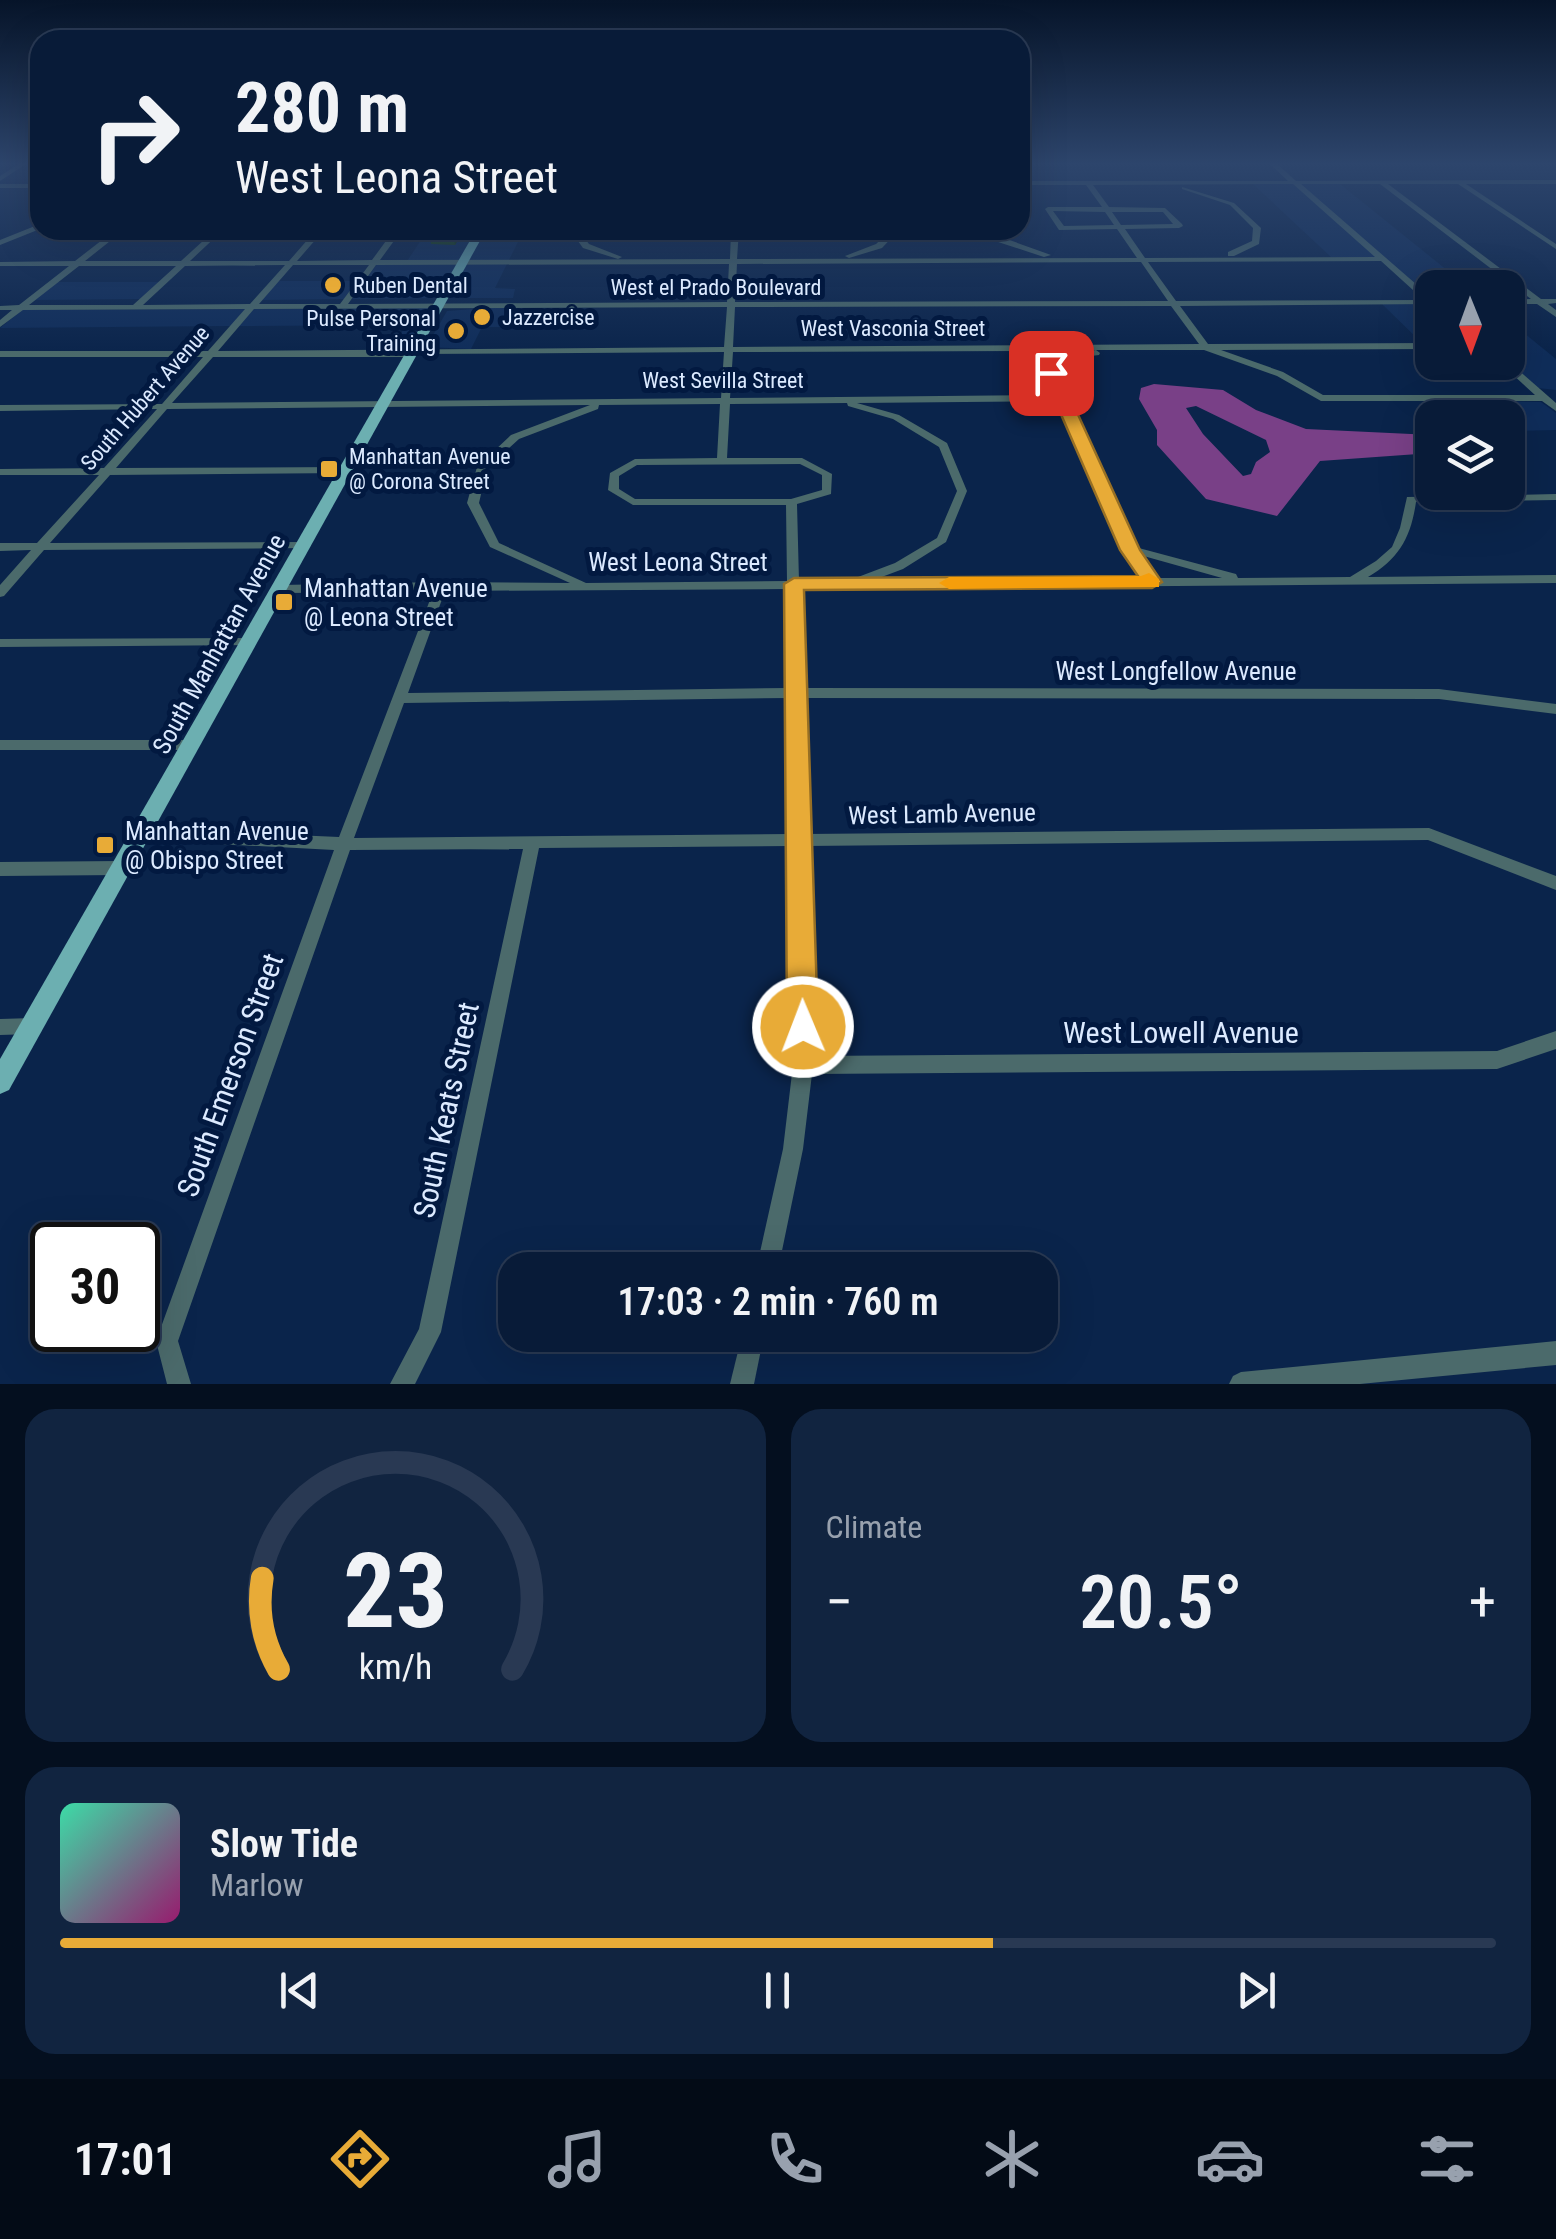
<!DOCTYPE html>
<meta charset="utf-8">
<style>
:root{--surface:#081b38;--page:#112440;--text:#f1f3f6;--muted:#98a1ae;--line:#293953;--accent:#e8ab37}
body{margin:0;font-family:"Roboto Condensed",sans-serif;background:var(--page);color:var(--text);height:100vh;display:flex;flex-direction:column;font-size:38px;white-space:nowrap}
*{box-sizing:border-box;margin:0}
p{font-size:32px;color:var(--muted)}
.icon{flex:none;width:55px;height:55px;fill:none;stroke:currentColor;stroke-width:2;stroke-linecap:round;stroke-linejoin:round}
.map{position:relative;height:1384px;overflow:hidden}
.sheet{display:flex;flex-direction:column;gap:25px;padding:25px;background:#040f1f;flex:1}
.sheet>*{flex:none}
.hud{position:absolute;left:30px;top:30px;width:1000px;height:210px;border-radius:30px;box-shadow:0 10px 40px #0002,0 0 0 2px var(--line);background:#081b38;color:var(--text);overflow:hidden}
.needle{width:65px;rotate:179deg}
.buttons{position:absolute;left:1415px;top:270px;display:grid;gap:20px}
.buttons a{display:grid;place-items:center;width:110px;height:110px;border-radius:20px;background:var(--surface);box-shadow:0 10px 40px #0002,0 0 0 2px var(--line);font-size:50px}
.speed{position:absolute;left:30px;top:1222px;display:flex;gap:20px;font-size:50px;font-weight:700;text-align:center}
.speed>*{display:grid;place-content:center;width:130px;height:130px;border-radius:50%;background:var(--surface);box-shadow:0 10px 40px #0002,0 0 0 2px var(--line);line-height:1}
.speed .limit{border:5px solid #111;border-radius:15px;background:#fff;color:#111}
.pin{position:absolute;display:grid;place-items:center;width:85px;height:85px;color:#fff;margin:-42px;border-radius:20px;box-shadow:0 5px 15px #0006}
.me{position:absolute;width:110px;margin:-55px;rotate:359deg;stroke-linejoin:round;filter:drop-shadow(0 0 8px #0008)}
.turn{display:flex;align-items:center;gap:35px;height:210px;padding:0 40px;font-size:45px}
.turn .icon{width:130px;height:130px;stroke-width:2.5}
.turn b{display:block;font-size:70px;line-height:85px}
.big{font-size:75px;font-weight:600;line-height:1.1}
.sheet .widget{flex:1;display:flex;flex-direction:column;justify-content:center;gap:15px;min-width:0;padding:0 35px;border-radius:30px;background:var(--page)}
.sheet .dial{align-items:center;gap:0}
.dial svg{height:260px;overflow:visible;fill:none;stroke:var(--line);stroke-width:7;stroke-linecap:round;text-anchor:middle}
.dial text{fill:var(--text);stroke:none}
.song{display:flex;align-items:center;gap:30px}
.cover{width:120px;height:120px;border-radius:15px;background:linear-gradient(135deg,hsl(160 70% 55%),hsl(320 70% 35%))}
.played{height:10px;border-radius:5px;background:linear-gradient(90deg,var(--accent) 65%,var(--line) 65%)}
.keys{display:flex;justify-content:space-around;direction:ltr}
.heat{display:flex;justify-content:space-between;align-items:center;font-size:55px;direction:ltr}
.sheet .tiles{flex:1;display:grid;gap:25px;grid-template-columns:1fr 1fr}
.widget:last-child{grid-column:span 2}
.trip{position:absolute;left:498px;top:1252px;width:560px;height:100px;border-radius:30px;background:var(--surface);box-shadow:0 10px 40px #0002,0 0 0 2px var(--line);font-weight:600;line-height:100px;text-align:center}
.dock{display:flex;height:160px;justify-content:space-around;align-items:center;background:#030b16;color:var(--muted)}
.dock .icon{width:70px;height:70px}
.dock .selected{color:var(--accent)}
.dock b{font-size:45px;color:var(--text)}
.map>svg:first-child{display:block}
.built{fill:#0f2d5a}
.water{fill:#794087;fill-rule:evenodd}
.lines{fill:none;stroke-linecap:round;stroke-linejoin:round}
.minor{fill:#4b6a6b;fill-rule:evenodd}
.major{fill:#6cafb1;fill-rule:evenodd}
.wall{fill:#1f4613}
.shaded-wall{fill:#19390f}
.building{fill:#245116;stroke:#19390f;stroke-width:2.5}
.route{fill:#e8ab37;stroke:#976f24;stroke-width:2.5}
.slow{fill:#f59e0b}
.poi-dot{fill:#e8ab37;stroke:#021940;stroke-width:4}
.labels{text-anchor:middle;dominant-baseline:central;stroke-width:10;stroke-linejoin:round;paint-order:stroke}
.far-poi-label{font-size:22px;fill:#dceaff;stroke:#021940;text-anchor:start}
.far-street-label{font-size:22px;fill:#dceaff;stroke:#021940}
.street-label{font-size:25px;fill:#dceaff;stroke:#021940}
.poi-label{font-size:25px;fill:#dceaff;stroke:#021940;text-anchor:start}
.near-street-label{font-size:30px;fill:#dceaff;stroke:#021940}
</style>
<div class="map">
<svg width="1556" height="1384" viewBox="0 0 1556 1384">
<rect width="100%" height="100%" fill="#0a244b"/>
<g class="built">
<polygon points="1292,183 1378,257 1331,257 1253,184"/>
<polygon points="1298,183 1340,184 1468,287 1432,288 1429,296"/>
<polygon points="428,230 478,230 460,260 407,261"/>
<polygon points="485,230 524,230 509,260 468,260"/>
<polygon points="377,264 459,264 440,298 352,299"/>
<polygon points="466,264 507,264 495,288 515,289 513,298 448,298"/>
<polygon points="278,281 357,281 344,299 262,300"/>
<polygon points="57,282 159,282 140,299 34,300"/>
<polygon points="1382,304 1431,304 1432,344 1423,344"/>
<polygon points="514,306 506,327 482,327 471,349 426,347 447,311"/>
<polygon points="434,308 409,351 394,351 405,325 239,326 254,309"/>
<polygon points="246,309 231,326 0,328 22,310"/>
<polygon points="1508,320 1556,359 1556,390 1538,388 1508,362"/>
<polygon points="1482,401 1541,402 1556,413 1556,430 1516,431 1508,423 1508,418 1501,417"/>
</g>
<path class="water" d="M1154,384L1223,390L1256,410L1306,429L1432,435V453L1320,461L1277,516L1206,499L1157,445V430L1139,399L1141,388ZM1196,406L1266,440L1270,452L1256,462L1251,474L1243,476L1203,434L1186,408Z"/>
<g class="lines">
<g class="minor">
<polygon points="22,162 29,162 0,181 0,176"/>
<path d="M1268,162H1275L1296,181L1556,180V184H1466L1556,244V249L1458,184H1388L1541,299H1556V303L1548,304L1556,310V317L1537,304H1508V300L1531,299L1380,184H1301L1432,298V304L1180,306L1208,344L1432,343V349L1221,350L1283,372L1323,395H1535L1499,362L1508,361L1556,403V411L1542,401H1321L1277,376L1204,350H1096L1100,353L1099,355L1083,357L1066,374L1067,398L1135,547L1236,574L1238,578L1350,577L1376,561L1392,547L1400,528L1407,497L1556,494V500L1416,502C1411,537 1399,559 1368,577L1556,575V583L799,589L802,688L1439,689L1556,704V714L1439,699L802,698L806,834L1429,828L1556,876V890L1428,840L806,846L812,1056L1497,1051L1556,1031V1049L1497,1069L812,1074L803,1149L778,1270H756L783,1149L793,1065L790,846L539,848L441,1332L415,1384H390L419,1329L523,849L350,850L178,1341L191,1384H167L156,1341L334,850L141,840L135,838L133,834L135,830L141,828L339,837L433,592L280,593L274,589L280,585L441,582L570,583L490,547L467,503L477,467L511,435L590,405L167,409L116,468L346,467L351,470L346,473L110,475L50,543L303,542L307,544V548L44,550L4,596L0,597V585L31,550L0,551V543H37L99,475H0V469L104,468L157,409L0,411V405L162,404L203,357H0V351H208L245,309L23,310L0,327V320L12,310H0V306L19,305L69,266H0V262L75,261L115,230H124L85,261H181L215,230H223L190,261H289L316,230H324L297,261L372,260L394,230H402L380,260L730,259L731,230H739L737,259L1137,258L1117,229L1059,230L1045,209L1048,207H1102L1086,185H1020V181H1288ZM1293,184L1375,257L1145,258L1125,229L1179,228L1183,226L1182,224L1165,208L1109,207L1093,185ZM1053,211L1105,212L1114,225L1064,226ZM1112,212H1163L1173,224L1121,225ZM1381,261L1424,300L1176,301L1148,262ZM1141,262L1168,301L735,302L737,264ZM729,264L727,302L348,304L376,265ZM285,265L250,304L143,305L185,266ZM293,265H369L340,304H259ZM79,266H176L133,305H29ZM1171,306L1199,344L733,347L735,307ZM727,307L724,347L218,351L254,309ZM1096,350L1077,353L1056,374L1046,351ZM1037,351L1056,395L730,398L733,352ZM724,352L721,398L172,403L213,357H412L416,354ZM1058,401L1124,549L1144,579L871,581L903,569L946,542L967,491L947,443L899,415L857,403ZM847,403L848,406L893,419L939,447L957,491L937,538L895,563L858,577L856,581H799L797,504L831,494L832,474L802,458H727L730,404ZM720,404L717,458L635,459L610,473L608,490L633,505H786L787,581L586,583L499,543L479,503L487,468L519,439L598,409L599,405ZM800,464L822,475V490L791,499H635L619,489V476L637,465ZM1140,555L1222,578H1156ZM787,589L788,688L408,693L445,591ZM788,698L790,834L354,838L404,703Z"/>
<rect x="0" y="184" width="40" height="4"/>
<polygon points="1182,187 1234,203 1261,228 1259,244 1234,256 1228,256 1228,252 1252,241 1253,228 1230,205 1182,189"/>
<polygon points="40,224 40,229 0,245 0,240"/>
<polygon points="570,230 578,230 589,244 622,257 618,259 583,248"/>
<polygon points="891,230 899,230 882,248 849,258 845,256 876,244"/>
<polygon points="981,230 990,230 1001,237 1051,255 1044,257 995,241"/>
<polygon points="249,638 256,642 254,645 0,647 0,639"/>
<polygon points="0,740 191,740 196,741 198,745 196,749 191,750 0,750"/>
<polygon points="121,861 127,863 129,868 127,873 121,875 0,876 0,862"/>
<polygon points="32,1018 39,1020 41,1026 39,1032 32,1034 0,1035 0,1019"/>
<polygon points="742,1335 764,1335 754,1384 730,1384"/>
<polygon points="1556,1341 1556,1365 1360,1384 1229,1384 1233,1376 1241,1372"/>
</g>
<polygon class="major" points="476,230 486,230 9,1090 0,1094 0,1059"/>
</g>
<polygon class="wall" points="434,230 464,230 455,245 431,244 430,238"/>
<polygon class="shaded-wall" points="459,230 464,230 455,245 454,239"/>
<polygon class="building" points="434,230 459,230 454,239 430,238"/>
<linearGradient id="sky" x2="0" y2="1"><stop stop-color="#061429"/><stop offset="0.46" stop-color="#2d456c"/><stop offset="1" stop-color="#2d456c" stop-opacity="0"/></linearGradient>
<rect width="1556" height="356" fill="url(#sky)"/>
<polygon class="route" points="1051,368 1059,373 1140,550 1162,582 1152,588 804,590 818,1027 814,1037 803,1041 792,1037 787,1027 784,584 794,578 1138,576 1120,550 1043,373"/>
<polygon class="slow" points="1149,573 1159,579 1159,587 949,589 939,583 949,577 1141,576"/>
<g class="poi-dot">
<circle cx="333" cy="285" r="10"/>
<circle cx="482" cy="317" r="10"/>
<circle cx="456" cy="331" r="10"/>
<rect x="319" y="459" width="20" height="20" rx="5"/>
<rect x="274" y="592" width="20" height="20" rx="5"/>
<rect x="95" y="835" width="20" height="20" rx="5"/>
</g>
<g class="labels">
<g class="far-poi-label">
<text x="353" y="285">Ruben Dental</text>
<text x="502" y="317">Jazzercise</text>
<text x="436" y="318" text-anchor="end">Pulse Personal<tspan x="436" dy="25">Training</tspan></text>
<text x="349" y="456">Manhattan Avenue<tspan x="349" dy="25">@ Corona Street</tspan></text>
</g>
<g class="far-street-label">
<text x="716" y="287">West el Prado Boulevard</text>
<text x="893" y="328">West Vasconia Street</text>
<text x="723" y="380">West Sevilla Street</text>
<text transform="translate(145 398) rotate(-49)">South Hubert Avenue</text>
</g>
<g class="street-label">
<text x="678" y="562">West Leona Street</text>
<text transform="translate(219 644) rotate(-61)">South Manhattan Avenue</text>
<text x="1176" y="671">West Longfellow Avenue</text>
<text transform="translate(942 814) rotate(-1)">West Lamb Avenue</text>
</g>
<g class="poi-label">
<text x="304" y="588">Manhattan Avenue<tspan x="304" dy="29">@ Leona Street</tspan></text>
<text x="125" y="831">Manhattan Avenue<tspan x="125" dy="29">@ Obispo Street</tspan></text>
</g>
<g class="near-street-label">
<text x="1181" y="1032">West Lowell Avenue</text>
<text transform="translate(230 1075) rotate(-70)">South Emerson Street</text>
<text transform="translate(446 1110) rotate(-78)">South Keats Street</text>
</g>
</g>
</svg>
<div class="buttons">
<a><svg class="needle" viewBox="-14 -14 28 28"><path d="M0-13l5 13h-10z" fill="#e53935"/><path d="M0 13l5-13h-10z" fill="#98a1ae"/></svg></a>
<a><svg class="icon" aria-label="layers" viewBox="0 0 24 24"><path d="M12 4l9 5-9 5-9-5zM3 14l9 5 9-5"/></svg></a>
</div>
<div class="speed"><div class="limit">30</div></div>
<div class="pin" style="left:1051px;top:373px;background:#d93025"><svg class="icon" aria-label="arrive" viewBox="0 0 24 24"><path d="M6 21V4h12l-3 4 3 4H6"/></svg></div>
<svg class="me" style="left:803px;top:1027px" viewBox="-20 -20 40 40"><circle r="17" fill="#e8ab37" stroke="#fff" stroke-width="3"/><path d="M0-11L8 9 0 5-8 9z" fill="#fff"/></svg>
<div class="trip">17:03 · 2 min · 760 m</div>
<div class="hud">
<div class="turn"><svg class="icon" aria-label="right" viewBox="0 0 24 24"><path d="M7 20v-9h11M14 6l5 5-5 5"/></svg><div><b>280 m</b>West Leona Street</div></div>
</div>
</div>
<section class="sheet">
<div class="tiles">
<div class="widget dial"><svg viewBox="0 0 100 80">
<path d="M14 69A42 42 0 1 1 86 69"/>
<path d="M14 69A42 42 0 0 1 9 41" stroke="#e8ab37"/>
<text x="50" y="56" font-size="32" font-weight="700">23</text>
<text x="50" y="72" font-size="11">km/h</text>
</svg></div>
<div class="widget"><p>Climate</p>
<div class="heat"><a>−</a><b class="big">20.5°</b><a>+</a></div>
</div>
<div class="widget">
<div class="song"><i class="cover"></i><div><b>Slow Tide</b><p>Marlow</p></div></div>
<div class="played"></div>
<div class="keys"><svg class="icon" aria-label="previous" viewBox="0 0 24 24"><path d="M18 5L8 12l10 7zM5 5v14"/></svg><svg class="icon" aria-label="pause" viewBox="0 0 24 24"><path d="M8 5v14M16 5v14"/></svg><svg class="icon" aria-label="next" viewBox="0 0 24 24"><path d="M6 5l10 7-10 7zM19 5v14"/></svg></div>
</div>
</div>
</section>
<nav class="dock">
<b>17:01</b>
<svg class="icon selected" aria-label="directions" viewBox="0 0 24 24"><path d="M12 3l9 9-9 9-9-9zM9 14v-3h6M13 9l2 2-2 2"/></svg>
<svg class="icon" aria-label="music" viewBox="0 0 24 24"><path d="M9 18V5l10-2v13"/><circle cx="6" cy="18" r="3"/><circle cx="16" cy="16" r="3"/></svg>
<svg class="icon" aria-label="phone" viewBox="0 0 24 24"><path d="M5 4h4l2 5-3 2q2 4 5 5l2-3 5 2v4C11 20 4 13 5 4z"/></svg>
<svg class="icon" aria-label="climate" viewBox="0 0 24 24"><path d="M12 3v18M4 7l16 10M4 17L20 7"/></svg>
<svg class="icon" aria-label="car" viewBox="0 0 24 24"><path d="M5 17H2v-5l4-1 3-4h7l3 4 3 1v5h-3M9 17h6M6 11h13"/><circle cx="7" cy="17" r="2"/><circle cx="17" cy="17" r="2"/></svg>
<svg class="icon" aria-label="filters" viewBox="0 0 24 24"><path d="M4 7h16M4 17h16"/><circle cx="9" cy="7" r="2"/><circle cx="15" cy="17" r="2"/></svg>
</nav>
